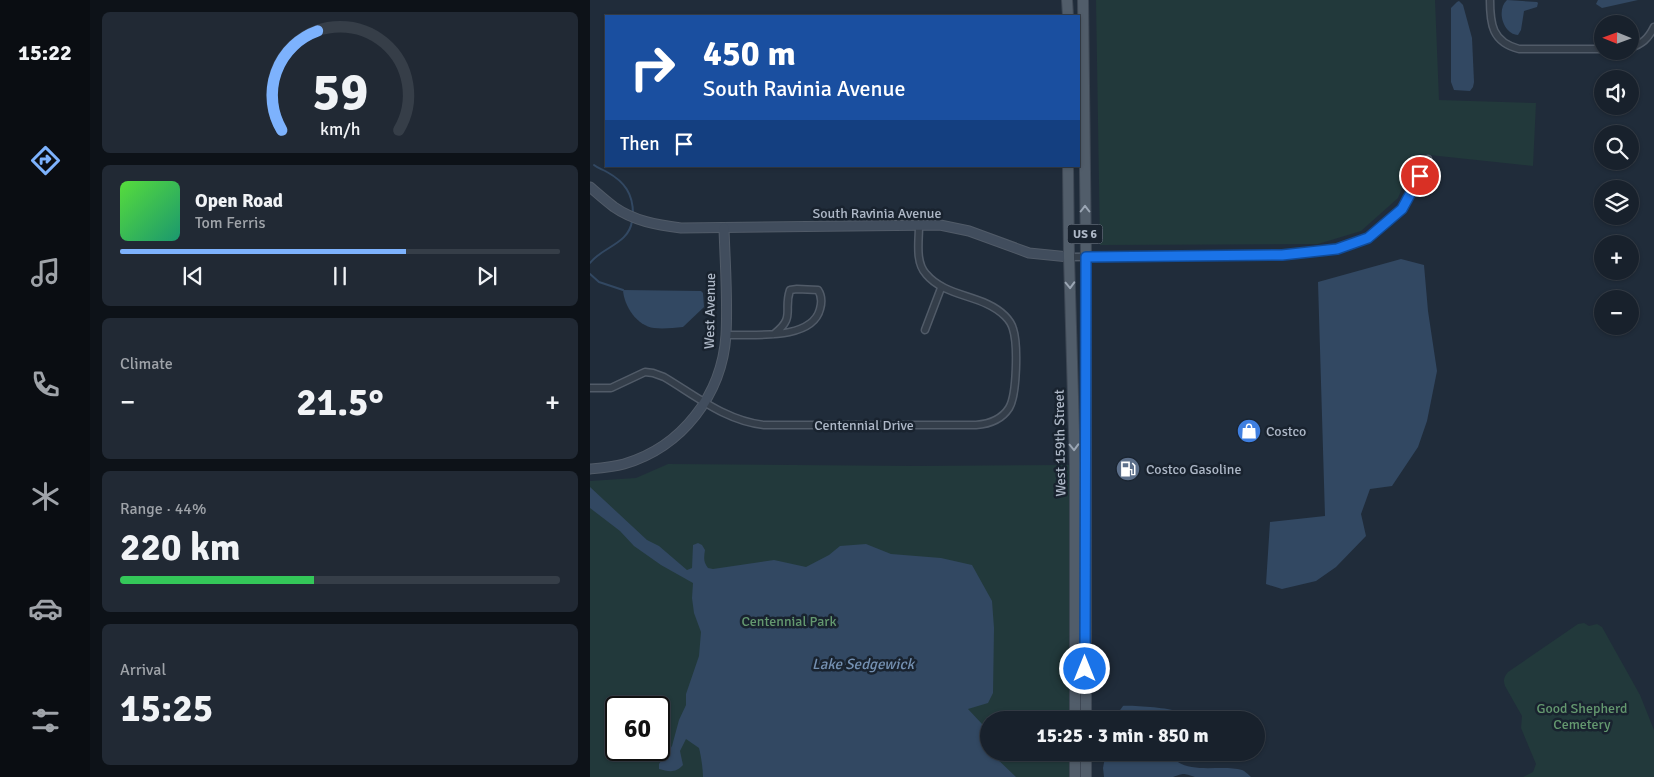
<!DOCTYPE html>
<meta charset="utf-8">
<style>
:root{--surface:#18212c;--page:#212934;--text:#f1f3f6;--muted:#9fa3a9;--line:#363e48;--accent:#7db2fd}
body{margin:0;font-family:Signika,sans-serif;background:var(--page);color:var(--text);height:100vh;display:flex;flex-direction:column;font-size:19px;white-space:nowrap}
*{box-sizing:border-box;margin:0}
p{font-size:16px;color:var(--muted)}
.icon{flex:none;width:28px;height:28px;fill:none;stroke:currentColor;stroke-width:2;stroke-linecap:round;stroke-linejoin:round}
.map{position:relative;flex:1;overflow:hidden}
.panel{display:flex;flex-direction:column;gap:12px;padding:12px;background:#0d1218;width:500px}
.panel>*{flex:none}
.hud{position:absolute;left:15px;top:15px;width:475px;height:152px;border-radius:0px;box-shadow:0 1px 4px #0004,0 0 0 1px var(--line);background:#1a4fa0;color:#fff;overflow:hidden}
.needle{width:32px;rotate:271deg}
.fabs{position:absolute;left:1004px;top:15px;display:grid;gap:10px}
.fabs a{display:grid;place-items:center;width:45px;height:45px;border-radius:50%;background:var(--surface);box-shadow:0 1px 4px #0004,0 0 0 1px var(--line);font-size:25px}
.speed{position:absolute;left:15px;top:696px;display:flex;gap:10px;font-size:25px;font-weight:700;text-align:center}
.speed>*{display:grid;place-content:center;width:65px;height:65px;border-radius:50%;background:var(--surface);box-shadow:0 1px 4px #0004,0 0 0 1px var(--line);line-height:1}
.speed .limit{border:2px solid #111;border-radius:8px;background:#fff;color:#111}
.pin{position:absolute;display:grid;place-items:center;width:42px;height:42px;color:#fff;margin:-21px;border:2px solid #fff;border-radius:50%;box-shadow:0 1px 5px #0007}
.me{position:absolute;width:55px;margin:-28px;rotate:0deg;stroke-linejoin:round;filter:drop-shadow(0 0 4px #0008)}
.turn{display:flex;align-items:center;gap:18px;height:105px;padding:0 15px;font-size:22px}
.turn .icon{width:65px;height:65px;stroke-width:2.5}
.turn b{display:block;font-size:35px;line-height:42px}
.then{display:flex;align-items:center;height:48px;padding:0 15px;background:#0003;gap:10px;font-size:19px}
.big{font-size:38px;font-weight:800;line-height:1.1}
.panel .tile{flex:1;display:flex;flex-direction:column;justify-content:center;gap:8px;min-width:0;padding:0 18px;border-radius:8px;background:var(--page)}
.panel .dial{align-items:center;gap:0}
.dial svg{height:130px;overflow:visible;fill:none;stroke:var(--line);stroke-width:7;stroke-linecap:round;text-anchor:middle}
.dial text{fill:var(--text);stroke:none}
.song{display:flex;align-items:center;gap:15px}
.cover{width:60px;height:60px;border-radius:8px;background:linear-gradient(135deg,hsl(110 70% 55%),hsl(160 70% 35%))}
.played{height:5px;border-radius:2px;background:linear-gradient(90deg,var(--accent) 65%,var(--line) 65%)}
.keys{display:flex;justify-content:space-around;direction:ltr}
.heat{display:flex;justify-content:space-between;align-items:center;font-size:28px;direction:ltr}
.charge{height:8px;border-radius:4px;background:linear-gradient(90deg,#34c759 44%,var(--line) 0)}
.trip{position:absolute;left:390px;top:711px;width:285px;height:50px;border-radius:25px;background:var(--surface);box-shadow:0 1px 4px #0004,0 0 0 1px var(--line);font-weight:800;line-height:50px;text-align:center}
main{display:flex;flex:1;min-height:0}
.dock{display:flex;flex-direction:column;width:90px;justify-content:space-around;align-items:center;background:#0a0d12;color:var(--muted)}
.dock .icon{width:35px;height:35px}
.dock .on{color:var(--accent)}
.dock b{font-size:22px;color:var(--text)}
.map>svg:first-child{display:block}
.green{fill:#22393b;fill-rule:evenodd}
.water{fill:#324862}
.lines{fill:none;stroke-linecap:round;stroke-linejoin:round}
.stream{stroke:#324862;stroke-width:2}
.street-casing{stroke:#515b68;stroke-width:9}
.secondary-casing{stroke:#515b68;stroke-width:11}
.primary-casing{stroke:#3d4754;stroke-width:12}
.street{stroke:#343e4a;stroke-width:6}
.secondary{stroke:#414d5d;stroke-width:9}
.primary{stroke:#515d6a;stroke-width:10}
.oneway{stroke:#9ba6b4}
.route-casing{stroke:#114b97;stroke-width:12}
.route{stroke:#1a73e8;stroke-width:9}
.labels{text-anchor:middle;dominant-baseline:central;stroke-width:5;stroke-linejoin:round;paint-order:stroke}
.shield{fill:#19232f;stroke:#818b99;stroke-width:1}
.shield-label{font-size:12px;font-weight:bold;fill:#aeb8c7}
.street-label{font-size:14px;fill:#aeb8c7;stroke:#19232f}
.poi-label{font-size:14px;fill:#aeb8c7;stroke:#19232f;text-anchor:start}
.park-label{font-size:14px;fill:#64986f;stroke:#19232f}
.water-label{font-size:15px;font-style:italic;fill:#7490b1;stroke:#19232f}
</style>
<main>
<nav class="dock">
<b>15:22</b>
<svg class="icon on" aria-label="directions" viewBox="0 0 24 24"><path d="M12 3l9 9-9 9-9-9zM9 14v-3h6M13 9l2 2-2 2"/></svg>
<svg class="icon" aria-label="music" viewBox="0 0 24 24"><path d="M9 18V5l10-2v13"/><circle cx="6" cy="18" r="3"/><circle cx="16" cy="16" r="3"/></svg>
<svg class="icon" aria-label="phone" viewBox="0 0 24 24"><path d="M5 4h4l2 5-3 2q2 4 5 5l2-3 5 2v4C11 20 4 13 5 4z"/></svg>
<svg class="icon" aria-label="climate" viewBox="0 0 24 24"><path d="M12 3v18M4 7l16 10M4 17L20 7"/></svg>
<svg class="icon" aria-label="car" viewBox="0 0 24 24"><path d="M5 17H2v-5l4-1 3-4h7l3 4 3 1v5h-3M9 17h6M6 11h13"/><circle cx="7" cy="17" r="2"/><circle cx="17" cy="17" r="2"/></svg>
<svg class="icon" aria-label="filters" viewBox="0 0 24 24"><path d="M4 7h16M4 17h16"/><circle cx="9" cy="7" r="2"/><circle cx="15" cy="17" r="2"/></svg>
</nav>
<section class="panel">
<div class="tile dial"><svg viewBox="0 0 100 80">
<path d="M14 69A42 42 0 1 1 86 69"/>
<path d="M14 69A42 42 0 0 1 36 8" stroke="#7db2fd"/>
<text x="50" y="56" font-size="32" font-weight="700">59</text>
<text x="50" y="72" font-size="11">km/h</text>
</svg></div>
<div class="tile">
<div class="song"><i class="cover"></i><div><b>Open Road</b><p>Tom Ferris</p></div></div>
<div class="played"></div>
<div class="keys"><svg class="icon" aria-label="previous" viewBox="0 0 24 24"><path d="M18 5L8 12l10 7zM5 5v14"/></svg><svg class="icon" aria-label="pause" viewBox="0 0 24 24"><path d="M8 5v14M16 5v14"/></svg><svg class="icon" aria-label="next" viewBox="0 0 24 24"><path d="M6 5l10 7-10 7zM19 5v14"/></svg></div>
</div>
<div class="tile"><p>Climate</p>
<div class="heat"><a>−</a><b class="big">21.5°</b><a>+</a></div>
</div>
<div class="tile"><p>Range · 44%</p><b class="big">220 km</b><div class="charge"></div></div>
<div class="tile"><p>Arrival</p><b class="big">15:25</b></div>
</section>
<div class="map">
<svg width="1064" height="777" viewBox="0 0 1064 777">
<rect width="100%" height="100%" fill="#202c3a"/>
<g class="green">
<polygon points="506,0 845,0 849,100 946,103 943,166 830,154 823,162 808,198 771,231 728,244 510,245"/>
<path d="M78,464L326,466L480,465L482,513L480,720H399V752L480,753V777H0V481L46,478ZM26,708H69V750H26Z"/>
<path d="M994,623L999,626L1007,624L1012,627L1050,695L1064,730V777H933L943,772L946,764L931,728L932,716L915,686C913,680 914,677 918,672L988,624Z"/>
</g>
<g class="water">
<path d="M917,0L947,2L948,3L947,7L934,11L931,30L928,35C913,34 906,10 917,0Z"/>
<polygon points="1008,0 1048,0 1012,8 1006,4"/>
<polygon points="869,1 873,5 882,38 884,82 883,87 880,91 864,90 861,82 861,8 867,2"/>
<polygon points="811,259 834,265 838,311 847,371 837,421 828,447 802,486 780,489 771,514 776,536 746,567 726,581 692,589 676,584 680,522 735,516 728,282"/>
<path d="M33,290L111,291L113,293L114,307L93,327C83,328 73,329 64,328C47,326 34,306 33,290Z"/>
<path d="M0,487L57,540L69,546L97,570L102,568L103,545L108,543L112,545L115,550C114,557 113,562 118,568L123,569L184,560L216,567L239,555L250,546L276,544L301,554L351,558L382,565L402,601L404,628L403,693L398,703L378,709L392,724V743L399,750V752L401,753L426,777H113C113,770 111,755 109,748L96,739L90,751L93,765C85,774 78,771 69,769V764L82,746L89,720L96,705V694L109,656L111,632L104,613L102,598L103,583L71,565L44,546L30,531L0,508Z"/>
<path d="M533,706C539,705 580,708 585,711C588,712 591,717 592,720H523Z"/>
<path d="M516,752L585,753L583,758C599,775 632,764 652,770C655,771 659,775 661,777H605C593,773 594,773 583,777H514L513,768Z"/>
</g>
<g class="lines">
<g class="stream">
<path d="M4,165C9,169 12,169 17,172C35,182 43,194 43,214"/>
<path d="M0,263C12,247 39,244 42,221"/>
<polyline points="0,274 9,282 33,290"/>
</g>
<g class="street-casing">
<g id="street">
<path d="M900,0C900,24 902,42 929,49H1012"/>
<path d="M1040,48C1052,44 1058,39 1064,27"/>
<polyline points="479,257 692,255 747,249 778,238 812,209 838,159"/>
<polyline points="335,330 351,288"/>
<path d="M136,335C162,334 222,341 230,309C232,302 232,296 228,290L207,289L200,290C193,311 206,317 184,334"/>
<path d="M0,388H21L55,372L63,373L74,377C106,396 136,421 174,425H386C399,424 412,419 419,408C427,395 428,344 423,329C422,325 419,320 415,316C393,294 356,298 336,274C325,262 329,241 329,226"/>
</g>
</g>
<g class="secondary-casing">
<g id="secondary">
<path d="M0,187C8,194 16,201 24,207C44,221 67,225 91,228L350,225L379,231L439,253L479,257"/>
<path d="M0,469C11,468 23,467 34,464C92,447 132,395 136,335C138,299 135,263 134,228"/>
</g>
</g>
<g class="primary-casing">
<g id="primary">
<polyline points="477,0 478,16"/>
<polyline points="493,0 496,257 496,720"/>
<polyline points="478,166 479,257 485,466 485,720"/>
<polyline points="496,752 496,777"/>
<polyline points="485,777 485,752"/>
</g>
</g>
<use href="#street" class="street"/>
<use href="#secondary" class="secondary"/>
<use href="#primary" class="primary"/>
</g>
<defs><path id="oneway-chevron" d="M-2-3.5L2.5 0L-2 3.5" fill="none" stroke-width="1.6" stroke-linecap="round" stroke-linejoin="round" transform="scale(1.25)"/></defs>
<g class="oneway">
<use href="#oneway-chevron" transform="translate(495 209) rotate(-90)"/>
<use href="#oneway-chevron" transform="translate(480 285) rotate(88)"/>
<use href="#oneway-chevron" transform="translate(484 447) rotate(88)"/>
</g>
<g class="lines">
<g class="route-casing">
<polyline id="route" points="495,669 496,257 692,255 747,249 778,238 812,209 830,176"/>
</g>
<use href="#route" class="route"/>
</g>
<defs>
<g id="shop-disc" transform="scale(1.25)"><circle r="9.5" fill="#3f7fe0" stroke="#19232f"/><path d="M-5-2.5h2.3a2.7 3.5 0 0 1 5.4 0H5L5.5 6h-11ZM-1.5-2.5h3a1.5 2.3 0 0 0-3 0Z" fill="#fff"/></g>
<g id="fuel-disc" transform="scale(1.25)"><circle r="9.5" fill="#5c6f8a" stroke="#19232f"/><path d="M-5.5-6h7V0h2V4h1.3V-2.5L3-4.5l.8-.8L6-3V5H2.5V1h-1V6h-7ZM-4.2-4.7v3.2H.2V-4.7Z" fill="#fff"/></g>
</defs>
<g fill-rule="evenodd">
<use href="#shop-disc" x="659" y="431"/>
<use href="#fuel-disc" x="538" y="469"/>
</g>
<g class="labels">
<rect class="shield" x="477.5" y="224.5" width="35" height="19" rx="4"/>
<g class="shield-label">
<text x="495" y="234">US 6</text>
</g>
<g class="street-label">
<text x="287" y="213">South Ravinia Avenue</text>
<text transform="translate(120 311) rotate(-89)">West Avenue</text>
<text x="274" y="425">Centennial Drive</text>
<text transform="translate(470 443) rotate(-91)">West 159th Street</text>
</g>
<g class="poi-label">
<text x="676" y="431">Costco</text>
<text x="556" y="469">Costco Gasoline</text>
</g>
<g class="park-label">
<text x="199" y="621">Centennial Park</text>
<text x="992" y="708">Good Shepherd<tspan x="992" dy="16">Cemetery</tspan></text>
</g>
<g class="water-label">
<text x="273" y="664">Lake Sedgewick</text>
</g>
</g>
</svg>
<div class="fabs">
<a><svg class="needle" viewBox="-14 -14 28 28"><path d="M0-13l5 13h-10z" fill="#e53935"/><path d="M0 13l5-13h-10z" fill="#9fa3a9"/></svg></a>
<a><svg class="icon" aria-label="sound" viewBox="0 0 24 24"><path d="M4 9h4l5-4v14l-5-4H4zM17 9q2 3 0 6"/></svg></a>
<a><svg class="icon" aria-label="search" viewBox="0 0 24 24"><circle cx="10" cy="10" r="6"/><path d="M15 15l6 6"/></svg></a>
<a><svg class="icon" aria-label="layers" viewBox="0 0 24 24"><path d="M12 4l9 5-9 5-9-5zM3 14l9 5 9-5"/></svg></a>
<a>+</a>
<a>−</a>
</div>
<div class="speed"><div class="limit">60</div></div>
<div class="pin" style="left:830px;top:176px;background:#d93025"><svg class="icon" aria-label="arrive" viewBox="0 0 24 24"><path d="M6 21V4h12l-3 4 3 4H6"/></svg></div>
<svg class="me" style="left:495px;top:669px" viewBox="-20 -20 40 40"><circle r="17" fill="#1a73e8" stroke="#fff" stroke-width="3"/><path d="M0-11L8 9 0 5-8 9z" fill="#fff"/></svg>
<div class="trip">15:25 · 3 min · 850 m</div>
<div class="hud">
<div class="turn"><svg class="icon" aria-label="right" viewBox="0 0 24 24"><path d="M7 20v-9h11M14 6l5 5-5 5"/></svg><div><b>450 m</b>South Ravinia Avenue</div></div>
<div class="then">Then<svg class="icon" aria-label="arrive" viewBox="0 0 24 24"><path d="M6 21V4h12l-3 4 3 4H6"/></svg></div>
</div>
</div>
</main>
